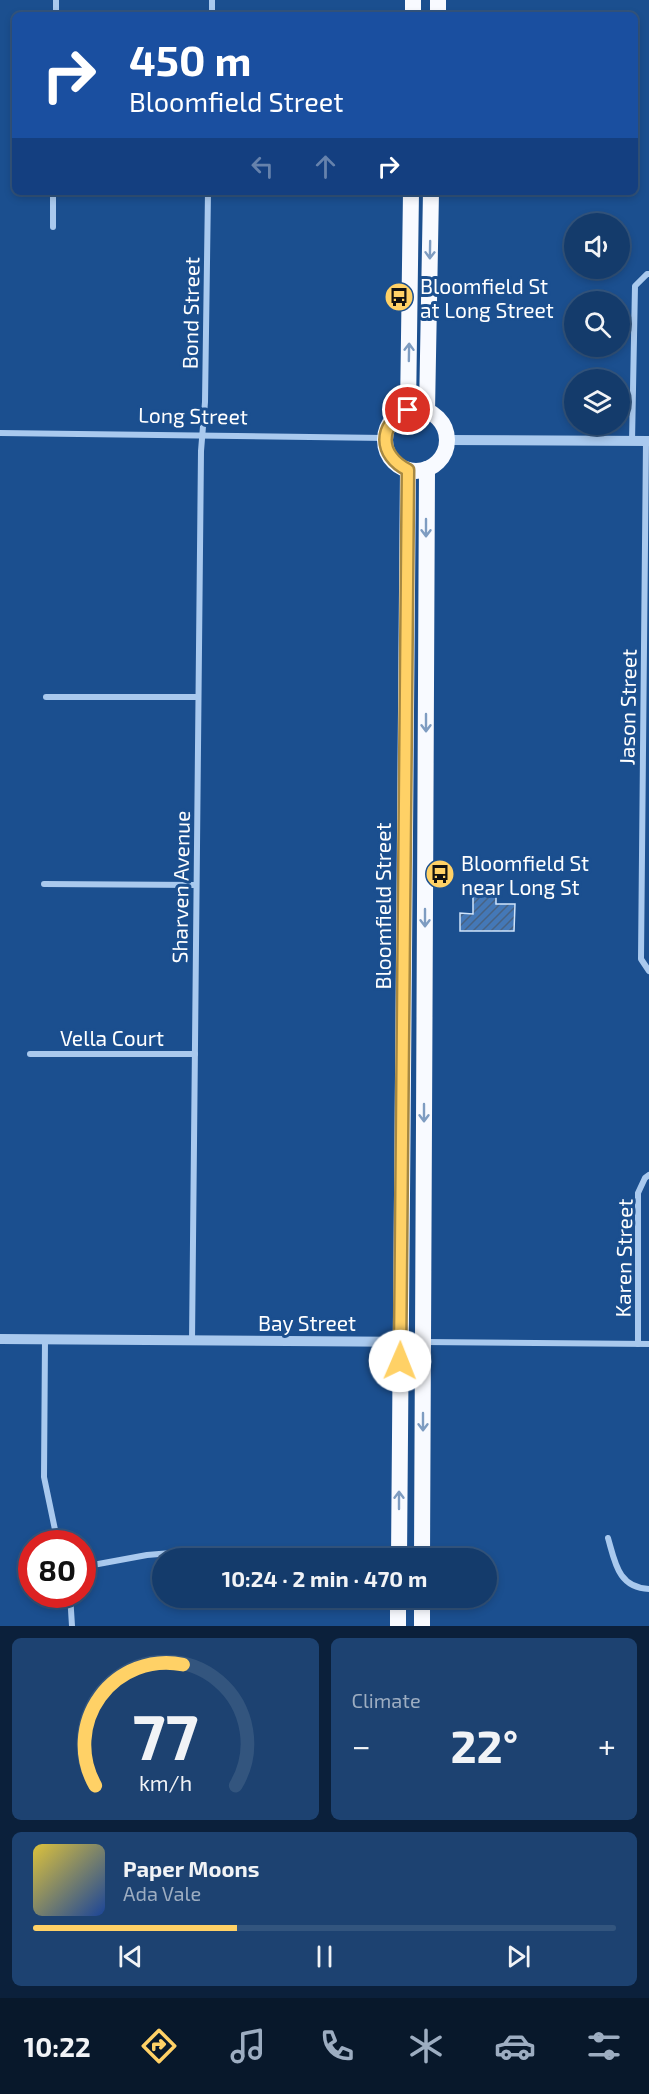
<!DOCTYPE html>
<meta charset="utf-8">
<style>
:root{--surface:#143b6b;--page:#1d4271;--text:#f1f3f6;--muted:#9dadc1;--line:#33557e;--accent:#ffd166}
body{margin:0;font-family:"Exo 2",sans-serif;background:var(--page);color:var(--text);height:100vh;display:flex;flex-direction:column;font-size:22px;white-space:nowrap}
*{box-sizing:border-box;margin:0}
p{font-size:20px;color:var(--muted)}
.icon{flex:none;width:33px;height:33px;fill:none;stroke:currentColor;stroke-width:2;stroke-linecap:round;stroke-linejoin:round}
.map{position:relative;height:1626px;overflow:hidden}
.drawer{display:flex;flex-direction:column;gap:12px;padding:12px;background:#0b203b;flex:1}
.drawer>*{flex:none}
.hud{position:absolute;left:12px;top:12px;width:626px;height:183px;border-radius:9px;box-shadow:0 3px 9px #0003,0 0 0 2px var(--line);background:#1a4fa0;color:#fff;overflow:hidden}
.tools{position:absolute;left:564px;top:213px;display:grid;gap:12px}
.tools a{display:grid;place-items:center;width:66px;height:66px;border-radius:50%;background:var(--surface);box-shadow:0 3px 9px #0003,0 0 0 2px var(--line);font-size:30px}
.speed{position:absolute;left:18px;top:1530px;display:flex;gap:12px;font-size:30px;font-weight:700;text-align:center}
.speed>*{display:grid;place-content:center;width:78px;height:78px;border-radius:50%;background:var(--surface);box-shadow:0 3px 9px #0003,0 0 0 2px var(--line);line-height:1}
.speed .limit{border:9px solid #d22;background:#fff;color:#111}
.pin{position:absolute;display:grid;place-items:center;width:51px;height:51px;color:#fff;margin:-26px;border:3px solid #fff;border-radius:50%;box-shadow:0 2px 6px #0007}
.me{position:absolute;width:66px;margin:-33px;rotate:1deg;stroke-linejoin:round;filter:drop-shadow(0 0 4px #0008)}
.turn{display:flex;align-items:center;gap:21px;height:126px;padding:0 18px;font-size:27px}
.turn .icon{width:78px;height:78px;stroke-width:2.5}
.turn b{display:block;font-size:42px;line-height:51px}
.lanes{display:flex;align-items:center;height:57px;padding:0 18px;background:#0003;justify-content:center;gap:30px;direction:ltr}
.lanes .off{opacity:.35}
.big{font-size:45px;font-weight:700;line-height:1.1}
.drawer .widget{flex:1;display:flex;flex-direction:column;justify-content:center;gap:9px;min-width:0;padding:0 21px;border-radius:9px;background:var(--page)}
.drawer .dial{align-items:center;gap:0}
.dial svg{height:156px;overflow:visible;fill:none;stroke:var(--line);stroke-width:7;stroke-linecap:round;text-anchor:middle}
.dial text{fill:var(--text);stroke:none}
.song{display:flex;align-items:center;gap:18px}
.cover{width:72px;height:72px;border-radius:9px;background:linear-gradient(135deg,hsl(50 70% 55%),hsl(220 70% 35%))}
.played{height:6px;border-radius:3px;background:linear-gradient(90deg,var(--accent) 35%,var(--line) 35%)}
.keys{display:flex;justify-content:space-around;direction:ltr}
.heat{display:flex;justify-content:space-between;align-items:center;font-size:33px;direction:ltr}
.drawer .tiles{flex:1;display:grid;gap:12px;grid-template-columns:1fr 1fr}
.widget:last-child{grid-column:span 2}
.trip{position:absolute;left:152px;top:1548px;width:345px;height:60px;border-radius:30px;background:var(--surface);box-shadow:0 3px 9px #0003,0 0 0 2px var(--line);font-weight:700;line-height:60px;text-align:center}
.dock{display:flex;height:96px;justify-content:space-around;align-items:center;background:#08182b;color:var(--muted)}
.dock .icon{width:42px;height:42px}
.dock .selected{color:var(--accent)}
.dock b{font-size:27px;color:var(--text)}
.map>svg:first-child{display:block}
.building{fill:url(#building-hatch);stroke:#cfe3fa;stroke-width:1.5}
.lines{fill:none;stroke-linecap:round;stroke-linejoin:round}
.minor{stroke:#a9c9ee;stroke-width:6}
.tertiary{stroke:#a9c9ee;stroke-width:10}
.trunk{stroke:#f8faff;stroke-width:16}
.oneway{stroke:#7e9cc1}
.route-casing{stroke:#a68842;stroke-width:15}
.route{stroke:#ffd166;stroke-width:10}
.labels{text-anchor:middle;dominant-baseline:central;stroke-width:6;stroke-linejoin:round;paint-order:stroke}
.poi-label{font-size:21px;fill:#fff;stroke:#1b4f8f;text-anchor:start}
.street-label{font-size:21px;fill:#fff;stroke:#1b4f8f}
</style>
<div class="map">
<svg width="649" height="1626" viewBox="0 0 649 1626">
<defs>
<pattern id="building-hatch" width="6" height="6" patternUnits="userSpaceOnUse" patternTransform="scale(1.5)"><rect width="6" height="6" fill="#4478b7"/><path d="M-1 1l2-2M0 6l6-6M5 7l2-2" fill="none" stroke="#486282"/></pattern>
</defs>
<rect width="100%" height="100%" fill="#1b4f8f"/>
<polygon class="building" points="473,895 496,895 496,904 515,904 514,931 460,931 460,913 473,914"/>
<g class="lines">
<g class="minor">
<polyline points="56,15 56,0"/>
<polyline points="212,15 212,0"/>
<polyline points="53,227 53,192"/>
<polyline points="0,433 385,438"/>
<polyline points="632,441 635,286 647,274 649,274"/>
<polyline points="646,441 641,959 649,971"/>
<polyline points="46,697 198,697"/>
<polyline points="44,884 196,885"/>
<polyline points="30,1054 195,1054"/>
<polyline points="45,1340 44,1477 58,1544"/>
<polyline points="192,1341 201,451 205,402 208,192"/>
<polyline points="424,1342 649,1344"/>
<polyline points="638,1344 638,1193 645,1178 649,1175"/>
<path d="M608,1538C615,1562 618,1588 649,1589"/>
<polyline points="82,1567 147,1555 220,1549"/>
<polyline points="70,1594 72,1626"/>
</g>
<g class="tertiary">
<polyline points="447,440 649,441"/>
<polyline points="0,1339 423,1342"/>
</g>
<g class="trunk">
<polyline points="413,15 413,0"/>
<polyline points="438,15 438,0"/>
<circle cx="416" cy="440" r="31"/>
<polyline points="408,410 411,192"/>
<polyline points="427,411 431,192"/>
<polyline points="399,1558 408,470"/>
<polyline points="422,1558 427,469"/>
<polyline points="398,1626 398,1598"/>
<polyline points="422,1626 422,1598"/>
</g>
</g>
<defs><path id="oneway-shaft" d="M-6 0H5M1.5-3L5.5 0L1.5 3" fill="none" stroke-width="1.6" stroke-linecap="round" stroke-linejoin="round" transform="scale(1.5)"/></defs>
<g class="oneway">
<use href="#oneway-shaft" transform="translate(430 250) rotate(91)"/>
<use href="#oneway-shaft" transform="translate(409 352) rotate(-89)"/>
<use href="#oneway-shaft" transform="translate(426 528) rotate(90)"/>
<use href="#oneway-shaft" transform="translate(426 723) rotate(90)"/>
<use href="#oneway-shaft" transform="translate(425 918) rotate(90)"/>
<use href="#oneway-shaft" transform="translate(424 1113) rotate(90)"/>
<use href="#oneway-shaft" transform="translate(423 1422) rotate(90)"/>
<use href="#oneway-shaft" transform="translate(399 1500) rotate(-90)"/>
</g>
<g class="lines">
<g class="route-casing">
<path id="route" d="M400,1361L408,470C378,455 378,424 408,410"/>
</g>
<use href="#route" class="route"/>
</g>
<defs>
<g id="bus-disc" transform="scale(1.5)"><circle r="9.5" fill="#ffd166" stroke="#1b4f8f"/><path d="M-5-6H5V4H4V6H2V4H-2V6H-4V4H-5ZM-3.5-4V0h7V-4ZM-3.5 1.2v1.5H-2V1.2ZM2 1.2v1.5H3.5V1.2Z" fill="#111"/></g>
</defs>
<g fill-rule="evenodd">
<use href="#bus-disc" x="399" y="297"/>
<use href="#bus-disc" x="440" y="874"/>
</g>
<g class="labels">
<g class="poi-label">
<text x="420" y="285">Bloomfield St<tspan x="420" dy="24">at Long Street</tspan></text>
<text x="461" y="862">Bloomfield St<tspan x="461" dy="24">near Long St</tspan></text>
</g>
<g class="street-label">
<text transform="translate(190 313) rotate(-89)">Bond Street</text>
<text transform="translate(193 415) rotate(1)">Long Street</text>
<text transform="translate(627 707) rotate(-89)">Jason Street</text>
<text transform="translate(180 887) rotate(-89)">Sharven Avenue</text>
<text transform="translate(382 906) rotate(-90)">Bloomfield Street</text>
<text x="112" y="1037">Vella Court</text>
<text transform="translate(623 1258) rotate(-89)">Karen Street</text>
<text x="307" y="1322">Bay Street</text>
</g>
</g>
</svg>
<div class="tools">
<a><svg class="icon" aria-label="sound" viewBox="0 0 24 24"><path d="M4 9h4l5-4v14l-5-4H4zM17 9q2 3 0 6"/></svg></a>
<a><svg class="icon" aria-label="search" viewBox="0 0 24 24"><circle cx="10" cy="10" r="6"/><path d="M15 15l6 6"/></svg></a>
<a><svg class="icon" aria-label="layers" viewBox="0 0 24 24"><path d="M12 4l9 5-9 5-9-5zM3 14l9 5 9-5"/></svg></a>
</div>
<div class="speed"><div class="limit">80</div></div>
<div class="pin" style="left:408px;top:410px;background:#d93025"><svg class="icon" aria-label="arrive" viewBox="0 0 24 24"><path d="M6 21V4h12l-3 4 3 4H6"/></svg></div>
<svg class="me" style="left:400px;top:1361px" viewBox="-20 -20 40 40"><circle r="19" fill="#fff"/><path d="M0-13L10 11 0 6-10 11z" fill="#ffd166"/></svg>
<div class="trip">10:24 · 2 min · 470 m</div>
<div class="hud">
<div class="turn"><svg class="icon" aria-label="right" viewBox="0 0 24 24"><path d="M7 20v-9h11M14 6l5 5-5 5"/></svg><div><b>450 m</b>Bloomfield Street</div></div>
<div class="lanes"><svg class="icon off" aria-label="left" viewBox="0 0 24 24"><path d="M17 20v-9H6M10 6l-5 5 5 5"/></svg><svg class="icon off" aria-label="ahead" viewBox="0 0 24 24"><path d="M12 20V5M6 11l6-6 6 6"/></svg><svg class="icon" aria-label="right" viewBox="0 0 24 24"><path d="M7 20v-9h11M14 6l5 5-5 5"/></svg></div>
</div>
</div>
<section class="drawer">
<div class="tiles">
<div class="widget dial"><svg viewBox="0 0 100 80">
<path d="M14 69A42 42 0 1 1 86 69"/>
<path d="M14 69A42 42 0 0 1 59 7" stroke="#ffd166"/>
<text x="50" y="56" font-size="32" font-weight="700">77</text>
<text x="50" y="72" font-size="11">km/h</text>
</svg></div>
<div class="widget"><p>Climate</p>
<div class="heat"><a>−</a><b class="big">22°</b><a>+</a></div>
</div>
<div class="widget">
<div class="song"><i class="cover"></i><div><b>Paper Moons</b><p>Ada Vale</p></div></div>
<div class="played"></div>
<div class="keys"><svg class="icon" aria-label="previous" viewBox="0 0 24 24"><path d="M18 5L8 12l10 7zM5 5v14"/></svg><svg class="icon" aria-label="pause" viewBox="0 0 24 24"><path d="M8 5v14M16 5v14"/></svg><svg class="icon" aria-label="next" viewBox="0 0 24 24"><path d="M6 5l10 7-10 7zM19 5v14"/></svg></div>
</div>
</div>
</section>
<nav class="dock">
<b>10:22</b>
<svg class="icon selected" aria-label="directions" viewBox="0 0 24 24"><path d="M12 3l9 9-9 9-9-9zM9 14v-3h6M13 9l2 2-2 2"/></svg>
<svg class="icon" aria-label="music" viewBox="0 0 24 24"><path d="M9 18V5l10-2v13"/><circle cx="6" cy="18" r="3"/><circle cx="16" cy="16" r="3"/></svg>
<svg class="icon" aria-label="phone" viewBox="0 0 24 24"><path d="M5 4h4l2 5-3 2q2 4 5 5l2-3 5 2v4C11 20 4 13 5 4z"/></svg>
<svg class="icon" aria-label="climate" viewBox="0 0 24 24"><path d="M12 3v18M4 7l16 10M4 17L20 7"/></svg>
<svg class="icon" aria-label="car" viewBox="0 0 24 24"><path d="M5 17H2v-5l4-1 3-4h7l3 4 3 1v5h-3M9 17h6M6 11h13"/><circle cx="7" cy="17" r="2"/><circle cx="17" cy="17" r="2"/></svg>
<svg class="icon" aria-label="filters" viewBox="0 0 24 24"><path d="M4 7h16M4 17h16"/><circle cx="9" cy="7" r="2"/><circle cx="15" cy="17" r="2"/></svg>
</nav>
